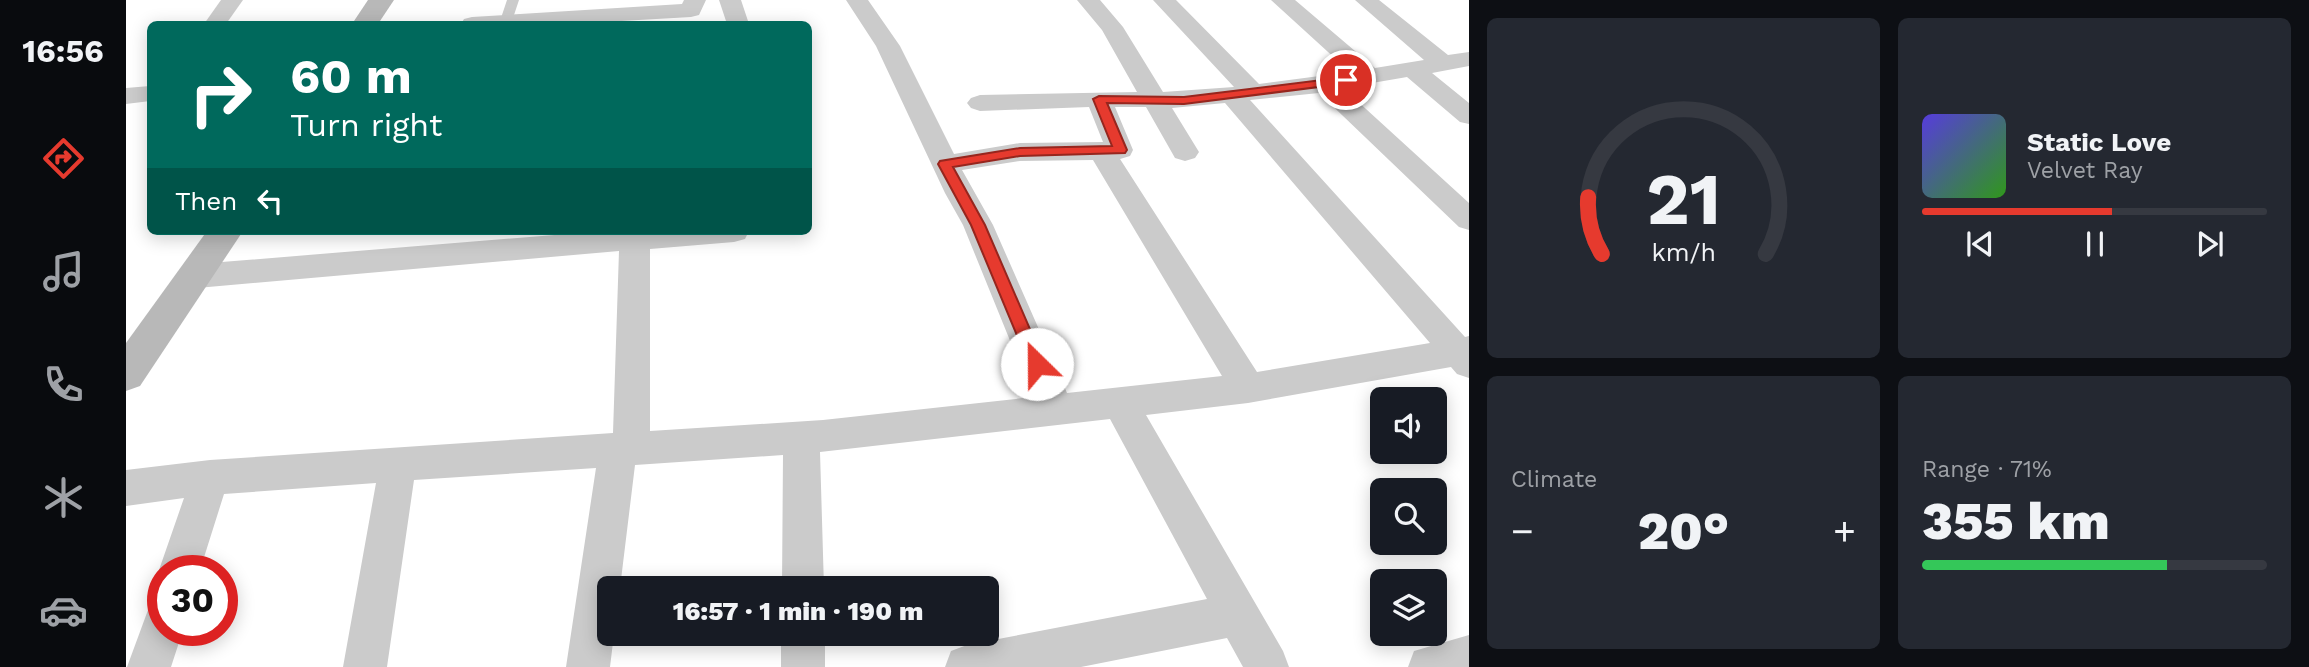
<!DOCTYPE html>
<meta charset="utf-8">
<style>
:root{--surface:#171b24;--page:#242831;--text:#f1f3f6;--muted:#9ea1a6;--line:#363941;--accent:#e63a2e}
body{margin:0;font-family:"Work Sans",sans-serif;background:var(--page);color:var(--text);height:100vh;display:flex;flex-direction:column;font-size:26px;white-space:nowrap}
*{box-sizing:border-box;margin:0}
p{font-size:23px;color:var(--muted)}
.icon{flex:none;width:38px;height:38px;fill:none;stroke:currentColor;stroke-width:2;stroke-linecap:round;stroke-linejoin:round}
.map{position:relative;flex:1;overflow:hidden}
.side{display:flex;flex-direction:column;gap:18px;padding:18px;background:#0d0f14;width:840px}
.side>*{flex:none}
.hud{position:absolute;left:21px;top:21px;width:665px;height:214px;border-radius:10px;box-shadow:0 4px 18px #0003;background:#00695c;color:#fff;overflow:hidden}
.buttons{position:absolute;left:1244px;top:387px;display:grid;gap:14px}
.buttons a{display:grid;place-items:center;width:77px;height:77px;border-radius:10px;background:var(--surface);box-shadow:0 4px 18px #0003;font-size:35px}
.speed{position:absolute;left:21px;top:555px;display:flex;gap:14px;font-size:35px;font-weight:700;text-align:center}
.speed>*{display:grid;place-content:center;width:91px;height:91px;border-radius:50%;background:var(--surface);box-shadow:0 4px 18px #0003;line-height:1}
.speed .limit{border:10px solid #d22;background:#fff;color:#111}
.pin{position:absolute;display:grid;place-items:center;width:60px;height:60px;color:#fff;margin:-30px;border:4px solid #fff;border-radius:50%;box-shadow:0 2px 7px #0007}
.me{position:absolute;width:77px;margin:-38px;rotate:337deg;stroke-linejoin:round;filter:drop-shadow(0 0 5px #0008)}
.turn{display:flex;align-items:center;gap:24px;height:147px;padding:0 28px;font-size:32px}
.turn .icon{width:91px;height:91px;stroke-width:2.5}
.turn b{display:block;font-size:49px;line-height:60px}
.then{display:flex;align-items:center;height:66px;padding:0 28px;background:#0003;gap:14px;font-size:26px}
.big{font-size:52px;font-weight:800;line-height:1.1}
.side .widget{flex:1;display:flex;flex-direction:column;justify-content:center;gap:10px;min-width:0;padding:0 24px;border-radius:10px;background:var(--page)}
.side .dial{align-items:center;gap:0}
.dial svg{height:182px;overflow:visible;fill:none;stroke:var(--line);stroke-width:7;stroke-linecap:round;text-anchor:middle}
.dial text{fill:var(--text);stroke:none}
.song{display:flex;align-items:center;gap:21px}
.cover{width:84px;height:84px;border-radius:10px;background:linear-gradient(135deg,hsl(250 70% 55%),hsl(110 70% 35%))}
.played{height:7px;border-radius:4px;background:linear-gradient(90deg,var(--accent) 55%,var(--line) 55%)}
.keys{display:flex;justify-content:space-around;direction:ltr}
.heat{display:flex;justify-content:space-between;align-items:center;font-size:38px;direction:ltr}
.charge{height:10px;border-radius:5px;background:linear-gradient(90deg,#34c759 71%,var(--line) 0)}
.side .tiles{flex:1;display:grid;gap:18px;grid-template-columns:repeat(2,1fr)}
.trip{position:absolute;left:471px;top:576px;width:402px;height:70px;border-radius:10px;background:var(--surface);box-shadow:0 4px 18px #0003;font-weight:800;line-height:70px;text-align:center}
main{display:flex;flex:1;min-height:0}
.tabs{display:flex;flex-direction:column;width:126px;justify-content:space-around;align-items:center;background:#090b0e;color:var(--muted)}
.tabs .icon{width:49px;height:49px}
.tabs .current{color:var(--accent)}
.tabs b{font-size:32px;color:var(--text)}
.map>svg:first-child{display:block}
.lines{fill:none;stroke-linecap:round;stroke-linejoin:round}
.lane{fill:#cbcbcb;fill-rule:evenodd}
.street{fill:#cbcbcb;fill-rule:evenodd}
.secondary{fill:#b8b8b8;fill-rule:evenodd}
.route{fill:#e63a2e;stroke:#96261e;stroke-width:2}
</style>
<main>
<nav class="tabs">
<b>16:56</b>
<svg class="icon current" aria-label="directions" viewBox="0 0 24 24"><path d="M12 3l9 9-9 9-9-9zM9 14v-3h6M13 9l2 2-2 2"/></svg>
<svg class="icon" aria-label="music" viewBox="0 0 24 24"><path d="M9 18V5l10-2v13"/><circle cx="6" cy="18" r="3"/><circle cx="16" cy="16" r="3"/></svg>
<svg class="icon" aria-label="phone" viewBox="0 0 24 24"><path d="M5 4h4l2 5-3 2q2 4 5 5l2-3 5 2v4C11 20 4 13 5 4z"/></svg>
<svg class="icon" aria-label="climate" viewBox="0 0 24 24"><path d="M12 3v18M4 7l16 10M4 17L20 7"/></svg>
<svg class="icon" aria-label="car" viewBox="0 0 24 24"><path d="M5 17H2v-5l4-1 3-4h7l3 4 3 1v5h-3M9 17h6M6 11h13"/><circle cx="7" cy="17" r="2"/><circle cx="17" cy="17" r="2"/></svg>
</nav>
<div class="map">
<svg width="1343" height="667" viewBox="0 0 1343 667">
<rect width="100%" height="100%" fill="#fff"/>
<g class="lines">
<polygon class="lane" points="381,0 393,0 385,24 373,24"/>
<g class="street">
<polygon points="95,0 117,0 100,24 78,24"/>
<polygon points="558,0 580,0 573,15 565,17 443,24 335,24 338,19 346,17 556,4"/>
<polygon points="593,0 615,0 623,24 601,24"/>
<path d="M720,0H742L774,46L828,154L894,143L977,142L963,107L854,111L845,108L841,103L845,98L854,95L1011,92L976,30L951,0H974L997,27L1037,92L1108,87L1027,0H1050L1133,84L1224,72L1145,0H1169L1249,68L1298,60L1229,0H1253L1322,55L1343,52V66L1306,73L1343,103V124L1334,122L1281,77L1217,88L1343,203V230L1333,227L1193,93L1124,100L1339,337L1343,336V378L1331,374L1325,367L1122,403L1020,415L1157,651L1163,667H1117L1101,638L955,667H819L825,651L841,645L1081,599L984,419L694,452L698,588H656L657,455L509,465L494,588H483V634H488L484,667H440L470,468L288,480L261,667H217L250,483L98,494L74,570H37V578L33,570L58,498L0,506V470L84,460L487,433L493,251L71,288L60,284L55,276L60,268L71,264L478,231H623L619,239L608,242L524,249V431L697,420L907,397L837,225L819,193L750,46ZM1099,103L1304,343L1131,372L994,159L1004,156L1007,150L989,107H1020L1049,158L1059,161L1069,158L1073,152L1046,108ZM967,160L1096,376L941,393L867,225L836,170L894,161Z"/>
<polygon points="24,86 24,101 0,104 0,88"/>
<polygon points="37,603 37,630 57,630 45,667 1,667 22,610"/>
<rect x="655" y="634" width="44" height="33"/>
<polygon points="1343,635 1343,667 1282,667 1288,651"/>
</g>
<g class="secondary">
<polygon points="242,0 268,0 252,24 226,24"/>
<polygon points="81,231 117,231 14,386 0,391 0,343"/>
</g>
</g>
<polygon class="route" points="1220,77 1224,78 1224,83 1058,104 981,103 1001,150 999,153 894,156 827,167 859,225 919,364 917,369 905,369 845,225 812,164 814,161 894,148 986,146 967,99 973,96 1058,97"/>
</svg>
<div class="buttons">
<a><svg class="icon" aria-label="sound" viewBox="0 0 24 24"><path d="M4 9h4l5-4v14l-5-4H4zM17 9q2 3 0 6"/></svg></a>
<a><svg class="icon" aria-label="search" viewBox="0 0 24 24"><circle cx="10" cy="10" r="6"/><path d="M15 15l6 6"/></svg></a>
<a><svg class="icon" aria-label="layers" viewBox="0 0 24 24"><path d="M12 4l9 5-9 5-9-5zM3 14l9 5 9-5"/></svg></a>
</div>
<div class="speed"><div class="limit">30</div></div>
<div class="pin" style="left:1220px;top:80px;background:#d93025"><svg class="icon" aria-label="arrive" viewBox="0 0 24 24"><path d="M6 21V4h12l-3 4 3 4H6"/></svg></div>
<svg class="me" style="left:911px;top:364px" viewBox="-20 -20 40 40"><circle r="19" fill="#fff"/><path d="M0-13L10 11 0 6-10 11z" fill="#e63a2e"/></svg>
<div class="trip">16:57 · 1 min · 190 m</div>
<div class="hud">
<div class="turn"><svg class="icon" aria-label="right" viewBox="0 0 24 24"><path d="M7 20v-9h11M14 6l5 5-5 5"/></svg><div><b>60 m</b>Turn right</div></div>
<div class="then">Then<svg class="icon" aria-label="left" viewBox="0 0 24 24"><path d="M17 20v-9H6M10 6l-5 5 5 5"/></svg></div>
</div>
</div>
<section class="side">
<div class="tiles">
<div class="widget dial"><svg viewBox="0 0 100 80">
<path d="M14 69A42 42 0 1 1 86 69"/>
<path d="M14 69A42 42 0 0 1 8 44" stroke="#e63a2e"/>
<text x="50" y="56" font-size="32" font-weight="700">21</text>
<text x="50" y="72" font-size="11">km/h</text>
</svg></div>
<div class="widget">
<div class="song"><i class="cover"></i><div><b>Static Love</b><p>Velvet Ray</p></div></div>
<div class="played"></div>
<div class="keys"><svg class="icon" aria-label="previous" viewBox="0 0 24 24"><path d="M18 5L8 12l10 7zM5 5v14"/></svg><svg class="icon" aria-label="pause" viewBox="0 0 24 24"><path d="M8 5v14M16 5v14"/></svg><svg class="icon" aria-label="next" viewBox="0 0 24 24"><path d="M6 5l10 7-10 7zM19 5v14"/></svg></div>
</div>
<div class="widget"><p>Climate</p>
<div class="heat"><a>−</a><b class="big">20°</b><a>+</a></div>
</div>
<div class="widget"><p>Range · 71%</p><b class="big">355 km</b><div class="charge"></div></div>
</div>
</section>
</main>
